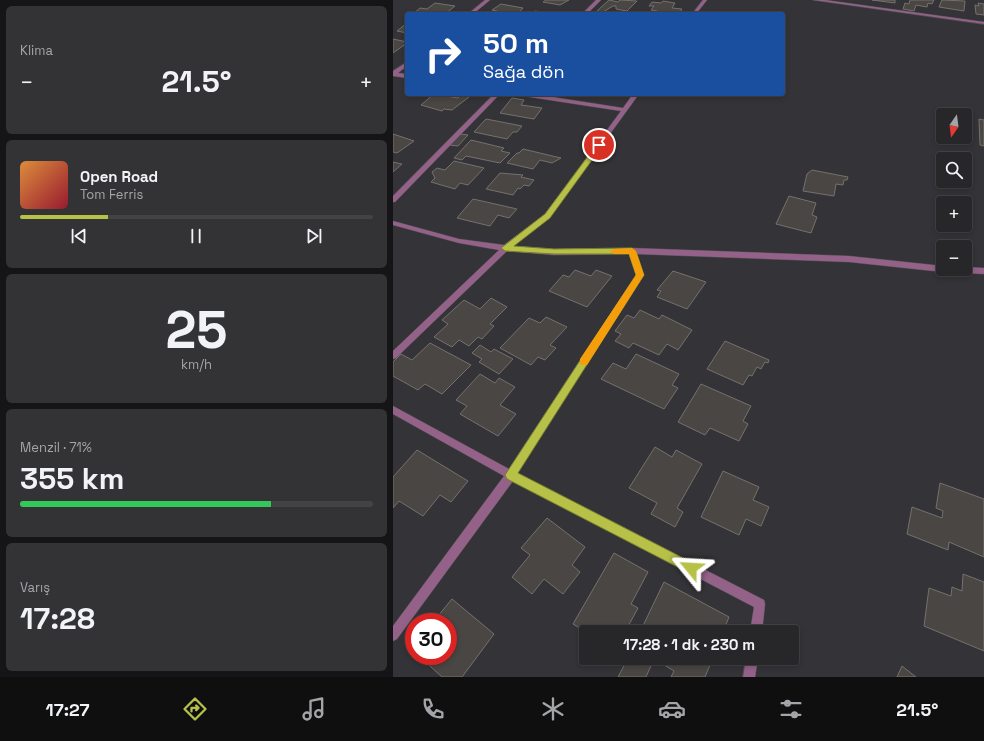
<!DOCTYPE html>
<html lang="tr">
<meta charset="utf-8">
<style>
:root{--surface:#272629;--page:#333235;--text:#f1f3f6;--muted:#a4a5a8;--line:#434346;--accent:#b7c148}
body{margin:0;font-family:"Space Grotesk",sans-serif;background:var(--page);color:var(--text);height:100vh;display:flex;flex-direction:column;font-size:15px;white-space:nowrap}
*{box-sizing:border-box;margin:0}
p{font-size:13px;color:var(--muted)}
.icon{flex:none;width:22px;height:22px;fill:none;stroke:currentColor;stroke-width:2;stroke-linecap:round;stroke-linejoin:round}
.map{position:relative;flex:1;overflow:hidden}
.side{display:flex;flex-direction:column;gap:6px;padding:6px;background:#151517;width:393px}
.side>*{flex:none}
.top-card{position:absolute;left:12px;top:12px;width:380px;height:84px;border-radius:4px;box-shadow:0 2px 6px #0003,0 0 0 1px var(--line);background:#1a4fa0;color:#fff;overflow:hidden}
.needle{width:26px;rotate:194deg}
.fabs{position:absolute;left:543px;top:108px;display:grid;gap:8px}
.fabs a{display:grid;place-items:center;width:36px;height:36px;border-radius:4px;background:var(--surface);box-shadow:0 2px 6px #0003,0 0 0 1px var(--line);font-size:20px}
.speed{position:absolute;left:12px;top:613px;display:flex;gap:8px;font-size:20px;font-weight:700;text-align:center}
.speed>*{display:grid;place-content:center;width:52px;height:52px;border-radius:50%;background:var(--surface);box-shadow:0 2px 6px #0003,0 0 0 1px var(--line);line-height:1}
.speed .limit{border:6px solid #d22;background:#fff;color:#111}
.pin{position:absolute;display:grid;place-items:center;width:34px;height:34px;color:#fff;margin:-17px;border:2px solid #fff;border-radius:50%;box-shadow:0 1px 4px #0007}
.me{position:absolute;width:44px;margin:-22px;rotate:297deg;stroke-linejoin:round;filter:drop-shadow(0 0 3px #0008)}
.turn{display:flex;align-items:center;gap:14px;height:84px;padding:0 12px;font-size:18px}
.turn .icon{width:52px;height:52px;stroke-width:2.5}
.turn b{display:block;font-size:28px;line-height:34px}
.big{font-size:30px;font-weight:800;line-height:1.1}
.side .card{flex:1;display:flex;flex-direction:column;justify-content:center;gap:6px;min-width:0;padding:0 14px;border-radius:6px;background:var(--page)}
.side .dial{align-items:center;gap:0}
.dial b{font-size:52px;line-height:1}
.song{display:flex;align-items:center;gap:12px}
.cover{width:48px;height:48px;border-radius:6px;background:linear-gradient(135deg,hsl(30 70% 55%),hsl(350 70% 35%))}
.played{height:4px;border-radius:2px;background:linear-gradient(90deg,var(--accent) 25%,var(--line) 25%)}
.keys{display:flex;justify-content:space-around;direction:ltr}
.heat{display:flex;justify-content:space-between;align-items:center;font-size:22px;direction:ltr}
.charge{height:6px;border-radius:3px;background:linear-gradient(90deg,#34c759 71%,var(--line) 0)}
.trip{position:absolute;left:186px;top:625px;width:220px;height:40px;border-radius:4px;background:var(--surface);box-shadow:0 2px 6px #0003,0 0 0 1px var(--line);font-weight:800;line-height:40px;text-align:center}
.tab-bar{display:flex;height:64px;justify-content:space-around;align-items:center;background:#100f10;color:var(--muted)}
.tab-bar .icon{width:28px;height:28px}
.tab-bar .on{color:var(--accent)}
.tab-bar b{font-size:18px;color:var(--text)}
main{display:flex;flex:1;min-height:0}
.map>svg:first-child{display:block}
.building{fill:#4a4643;stroke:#75716d}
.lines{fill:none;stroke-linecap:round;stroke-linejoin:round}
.street-casing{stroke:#504f53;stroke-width:1}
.street{fill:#946288;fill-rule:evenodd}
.route{fill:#b7c148;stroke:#777d2f}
.slow{fill:#f59e0b}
</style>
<main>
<section class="side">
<div class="card"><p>Klima</p>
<div class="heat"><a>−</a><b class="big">21.5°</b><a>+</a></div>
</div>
<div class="card">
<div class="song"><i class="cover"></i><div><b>Open Road</b><p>Tom Ferris</p></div></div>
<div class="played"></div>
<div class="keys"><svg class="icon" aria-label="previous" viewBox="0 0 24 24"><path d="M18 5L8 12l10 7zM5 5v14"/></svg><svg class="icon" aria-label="pause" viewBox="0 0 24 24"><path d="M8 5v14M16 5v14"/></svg><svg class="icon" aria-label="next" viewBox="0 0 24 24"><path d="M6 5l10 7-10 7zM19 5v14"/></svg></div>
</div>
<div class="card dial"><b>25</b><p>km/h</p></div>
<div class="card"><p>Menzil · 71%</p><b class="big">355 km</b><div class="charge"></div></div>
<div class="card"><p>Varış</p><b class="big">17:28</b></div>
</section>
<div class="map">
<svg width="591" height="677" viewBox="0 0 591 677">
<rect width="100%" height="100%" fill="#343337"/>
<g class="building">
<polygon points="153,0 176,0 167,5 150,2"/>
<polygon points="216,0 225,2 227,0 244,1 234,11 223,9 223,6 220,6 210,12 204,11"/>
<polygon points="479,0 502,0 502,3"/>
<polygon points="517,0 541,0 539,4 535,3 534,7 523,5 521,11 510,9 512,3 516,4"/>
<polygon points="549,0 572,1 571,11 546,7"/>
<polygon points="270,1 282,3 279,8 289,9 286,14 274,12 273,14 262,14 264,11 258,10 261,6 256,6 259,2 268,3"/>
<polygon points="42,3 62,6 52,14 20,14 27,8 34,9"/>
<polygon points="585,3 591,4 591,15 583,14 582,5 586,6"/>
<polygon points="108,4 130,8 125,14 102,13 104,11 99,10"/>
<polygon points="142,11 155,13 157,12 169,14 138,14"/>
<polygon points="14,23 14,33 4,31"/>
<polygon points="0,39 14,42 14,43 0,53"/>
<polygon points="41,94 65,98 68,95 76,97 59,110 51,109 49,111 28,105"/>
<polygon points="119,98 131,100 128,105 149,108 141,119 107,113"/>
<polygon points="93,119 129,126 124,132 120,132 114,139 81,132"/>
<polygon points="586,119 591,120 591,146 587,145"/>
<polygon points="0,134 21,141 4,153 0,152"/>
<polygon points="67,134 75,135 65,146 56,145"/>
<polygon points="78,140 111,148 108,151 117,153 107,163 73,156 69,160 61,158"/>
<polygon points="130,149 168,158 159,163 147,160 140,169 114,163 124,153 126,153"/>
<polygon points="61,161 91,168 75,185 67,183 62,189 38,182 42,178 39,172 44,168 52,170"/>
<polygon points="0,162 9,164 0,172"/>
<polygon points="419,170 455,177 454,180 451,180 450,185 443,184 441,196 410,191 414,174"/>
<polygon points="107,173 130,175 128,177 141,180 136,186 131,185 127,189 125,188 120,195 93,189"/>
<polygon points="396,196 423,203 419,215 424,217 418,233 383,224"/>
<polygon points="80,199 124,209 116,218 105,215 97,226 64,218"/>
<polygon points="182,270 198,276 203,270 219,276 194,307 156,291 170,275 176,277"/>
<polygon points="280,271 313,282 294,309 264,297 268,291 264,290"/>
<polygon points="98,298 114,307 97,324 101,326 89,339 85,337 76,346 66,340 59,347 41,337 55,324 49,320 71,300 87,309"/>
<polygon points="247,310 266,319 269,315 299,330 285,350 274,344 266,355 240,343 236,348 222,341 228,334 222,331 234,315 241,318"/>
<polygon points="153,317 174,327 157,345 163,348 152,360 145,357 138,365 107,348 136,318 147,323"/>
<polygon points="332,341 376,360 375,363 372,362 368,369 364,367 359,376 356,375 350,385 314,369"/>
<polygon points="37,343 78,365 49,394 32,384 25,390 0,376 0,362 8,354 19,360"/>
<polygon points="87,345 98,352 101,349 120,359 106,374 86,362 89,359 79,353"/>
<polygon points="243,354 286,374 279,385 285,388 271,409 208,379 220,363 233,369"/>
<polygon points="87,374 102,383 106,378 122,387 107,405 123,414 105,436 67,414 74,406 63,400"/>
<polygon points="308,384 358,406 350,421 355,424 346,441 317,428 312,435 285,422"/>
<polygon points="262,447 279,457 283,450 309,464 284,508 290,512 282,527 258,514 264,503 236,488"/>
<polygon points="24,450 75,481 58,502 47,495 30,516 6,501 0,508 0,477"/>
<polygon points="330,471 366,487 360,500 376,507 368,526 353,519 346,535 308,517"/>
<polygon points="547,483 591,499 591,557 556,542 555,550 514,534 519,507 549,518 550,511 543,508"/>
<polygon points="154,518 192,547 179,565 187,572 170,594 151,579 139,594 119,577 137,555 128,548"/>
<polygon points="221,553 255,572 238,604 245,608 232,632 193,632 180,624"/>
<polygon points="570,574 591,582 591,651 531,626 536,588 558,596 559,587 569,591"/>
<polygon points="271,582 336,617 330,632 247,632"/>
<polygon points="59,599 101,634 69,677 49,677 26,656 55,656 55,622 40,622"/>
<polygon points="235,658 320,658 312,677 278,677 281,671 261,659 253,677 225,677"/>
<polygon points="509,666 523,677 504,677"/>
</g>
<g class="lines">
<g class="street-casing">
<g id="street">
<polygon points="92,0 97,0 80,14 75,14"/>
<polygon points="203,0 208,0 194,14 189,14"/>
<polygon points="310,0 314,0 303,14 299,14"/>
<polygon points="420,0 432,0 591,22 591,24"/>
<polygon points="14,62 14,66 5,73 14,74 14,78 0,76 0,71"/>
<polygon points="101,94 107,94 2,202 0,202 0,196"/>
<polygon points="127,94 140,94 230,108 240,94 246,94 156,218 119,246 161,249 239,248 456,256 550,266 550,269 572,269 572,267 591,268 591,274 550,272 456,262 243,254 251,275 124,473 371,600 372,604 369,632 357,632 361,607 120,481 4,639 0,641 0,626 111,476 0,414 0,406 116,469 243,275 236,254 161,255 114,251 3,358 0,359 0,351 106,250 66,243 0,225 0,221 66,239 111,245 152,214 228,111 130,96"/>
<polygon points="353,658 365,658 362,677 350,677"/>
</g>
</g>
<use href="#street" class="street"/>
</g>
<polygon class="route" points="204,144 210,145 157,218 121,246 161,249 239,248 243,251 251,275 125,473 302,564 304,568 302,573 298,574 114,479 112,475 243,275 236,254 161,254 112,251 108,248 152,214"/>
<polygon class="slow" points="239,248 243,251 251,275 194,365 187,365 187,359 243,275 236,254 221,254 217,251 221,249"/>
</svg>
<div class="fabs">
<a><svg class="needle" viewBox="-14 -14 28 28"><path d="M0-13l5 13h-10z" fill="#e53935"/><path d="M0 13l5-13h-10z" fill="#a4a5a8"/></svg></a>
<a><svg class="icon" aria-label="search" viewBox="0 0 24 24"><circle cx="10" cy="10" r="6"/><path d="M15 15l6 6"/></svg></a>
<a>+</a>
<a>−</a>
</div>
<div class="speed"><div class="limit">30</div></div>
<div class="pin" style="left:206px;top:145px;background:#d93025"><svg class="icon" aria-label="arrive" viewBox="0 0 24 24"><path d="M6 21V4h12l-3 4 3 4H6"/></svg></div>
<svg class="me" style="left:298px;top:568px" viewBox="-20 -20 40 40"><path d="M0-17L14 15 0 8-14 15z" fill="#b7c148" stroke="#fff" stroke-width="4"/></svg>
<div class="trip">17:28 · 1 dk · 230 m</div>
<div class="top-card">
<div class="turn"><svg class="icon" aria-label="right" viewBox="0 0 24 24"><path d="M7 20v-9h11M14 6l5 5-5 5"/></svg><div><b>50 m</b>Sağa dön</div></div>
</div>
</div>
</main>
<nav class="tab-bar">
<b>17:27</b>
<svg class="icon on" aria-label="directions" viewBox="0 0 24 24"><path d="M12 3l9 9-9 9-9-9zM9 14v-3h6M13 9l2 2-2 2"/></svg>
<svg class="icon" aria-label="music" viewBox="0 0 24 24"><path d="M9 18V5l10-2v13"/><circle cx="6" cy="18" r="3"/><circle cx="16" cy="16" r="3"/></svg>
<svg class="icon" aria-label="phone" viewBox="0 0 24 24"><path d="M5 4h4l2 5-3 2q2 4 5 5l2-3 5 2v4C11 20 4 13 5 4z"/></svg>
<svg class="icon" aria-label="climate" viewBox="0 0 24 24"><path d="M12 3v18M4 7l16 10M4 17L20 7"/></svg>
<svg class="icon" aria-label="car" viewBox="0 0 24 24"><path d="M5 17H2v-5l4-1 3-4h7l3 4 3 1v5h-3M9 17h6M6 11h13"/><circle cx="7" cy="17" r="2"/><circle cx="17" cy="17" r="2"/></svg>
<svg class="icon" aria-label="filters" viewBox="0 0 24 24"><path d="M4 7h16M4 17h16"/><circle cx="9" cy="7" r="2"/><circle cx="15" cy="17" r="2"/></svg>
<b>21.5°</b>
</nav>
